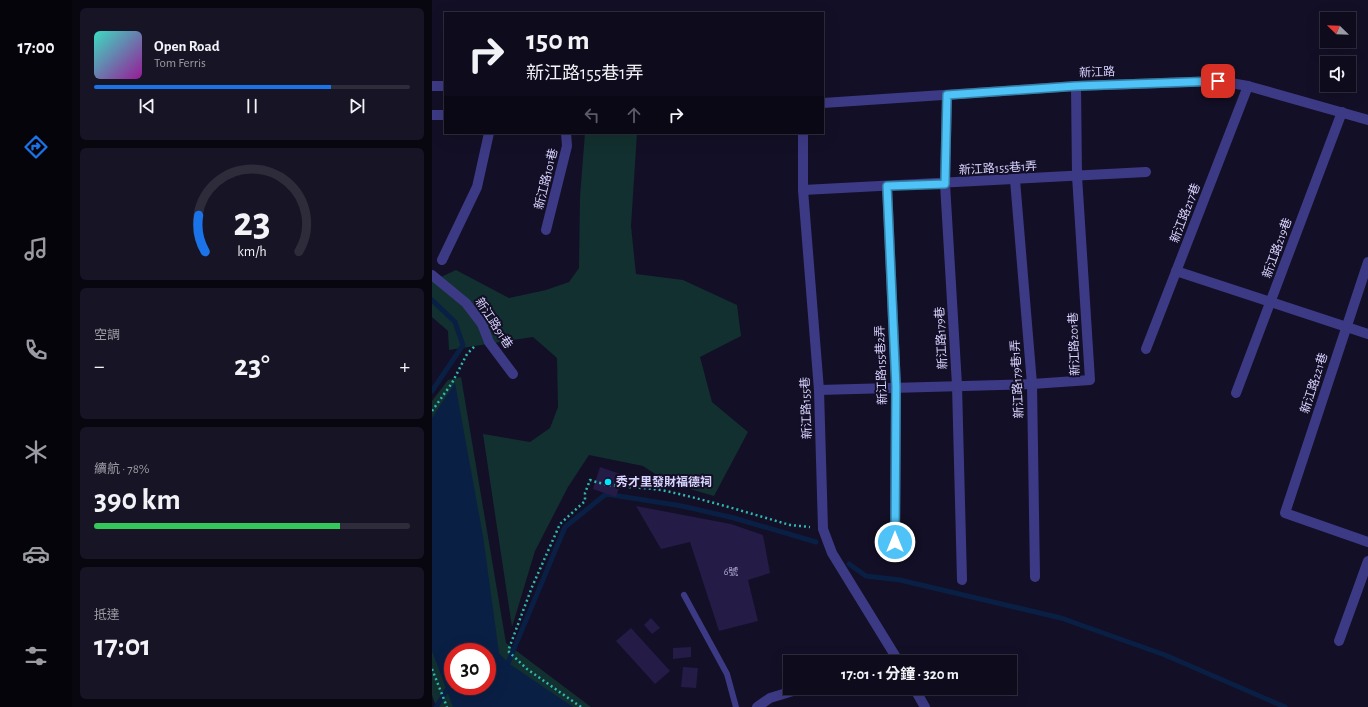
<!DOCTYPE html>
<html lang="zh-TW">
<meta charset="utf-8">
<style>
:root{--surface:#0e0b1c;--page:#171425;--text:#f1f3f6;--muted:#9b9ba3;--line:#2e2b3b;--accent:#1a73e8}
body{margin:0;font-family:"Alegreya Sans","Noto Sans TC",sans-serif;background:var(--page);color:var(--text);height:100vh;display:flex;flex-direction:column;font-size:15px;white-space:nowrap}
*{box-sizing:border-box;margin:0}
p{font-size:13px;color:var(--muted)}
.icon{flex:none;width:22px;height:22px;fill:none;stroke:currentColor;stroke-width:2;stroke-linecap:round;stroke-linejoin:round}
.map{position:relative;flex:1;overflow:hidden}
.panel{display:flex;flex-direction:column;gap:8px;padding:8px;background:#08060f;width:360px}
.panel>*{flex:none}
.guide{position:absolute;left:12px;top:12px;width:380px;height:122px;border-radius:0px;box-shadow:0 4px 16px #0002,0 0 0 1px var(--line);background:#0e0b1c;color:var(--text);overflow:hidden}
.needle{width:26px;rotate:293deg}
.controls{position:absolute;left:888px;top:12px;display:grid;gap:8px}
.controls a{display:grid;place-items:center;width:36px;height:36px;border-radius:0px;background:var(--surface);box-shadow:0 4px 16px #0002,0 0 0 1px var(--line);font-size:20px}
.speed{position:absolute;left:12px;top:643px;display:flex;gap:8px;font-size:20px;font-weight:700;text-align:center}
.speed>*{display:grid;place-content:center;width:52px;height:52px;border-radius:50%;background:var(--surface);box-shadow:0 4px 16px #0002,0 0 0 1px var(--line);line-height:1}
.speed .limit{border:6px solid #d22;background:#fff;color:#111}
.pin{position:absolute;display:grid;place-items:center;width:34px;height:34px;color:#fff;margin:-17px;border-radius:8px;box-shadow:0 2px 6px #0006}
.me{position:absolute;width:44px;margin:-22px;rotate:0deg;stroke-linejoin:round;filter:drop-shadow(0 0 3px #0008)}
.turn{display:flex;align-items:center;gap:14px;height:84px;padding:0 16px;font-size:18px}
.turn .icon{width:52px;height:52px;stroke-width:2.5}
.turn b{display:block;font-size:28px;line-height:34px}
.lanes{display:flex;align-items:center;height:38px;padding:0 16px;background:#0003;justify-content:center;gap:20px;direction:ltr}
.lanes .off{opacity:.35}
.big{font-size:30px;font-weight:700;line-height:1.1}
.panel .widget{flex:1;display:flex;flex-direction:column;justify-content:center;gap:6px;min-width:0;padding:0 14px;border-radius:6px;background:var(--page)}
.panel .dial{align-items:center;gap:0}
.dial svg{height:104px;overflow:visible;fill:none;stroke:var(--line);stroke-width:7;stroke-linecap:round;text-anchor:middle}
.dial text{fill:var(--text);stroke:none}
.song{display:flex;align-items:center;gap:12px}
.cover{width:48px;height:48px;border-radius:6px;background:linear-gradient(135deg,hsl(170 70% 55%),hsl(300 70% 35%))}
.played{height:4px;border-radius:2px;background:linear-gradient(90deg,var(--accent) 75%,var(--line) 75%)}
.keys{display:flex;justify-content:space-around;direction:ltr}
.heat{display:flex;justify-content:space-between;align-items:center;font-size:22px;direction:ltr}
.charge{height:6px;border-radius:3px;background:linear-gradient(90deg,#34c759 78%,var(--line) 0)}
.trip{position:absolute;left:351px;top:655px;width:234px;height:40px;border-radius:0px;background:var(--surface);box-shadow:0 4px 16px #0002,0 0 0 1px var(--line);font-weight:700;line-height:40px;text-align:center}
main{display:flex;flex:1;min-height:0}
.tab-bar{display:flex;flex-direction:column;width:72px;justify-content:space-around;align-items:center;background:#06040b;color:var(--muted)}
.tab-bar .icon{width:28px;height:28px}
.tab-bar .current{color:var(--accent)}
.tab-bar b{font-size:18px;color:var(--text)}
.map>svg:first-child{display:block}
.green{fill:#12302f;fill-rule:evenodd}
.water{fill:#0a1f44;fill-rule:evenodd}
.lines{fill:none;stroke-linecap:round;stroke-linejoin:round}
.stream{stroke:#0a1f44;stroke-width:5}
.building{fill:#241b47}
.path{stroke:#2fb8b0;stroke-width:2.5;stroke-dasharray:2 3;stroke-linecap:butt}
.lane{stroke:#3d3a85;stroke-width:6}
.street{stroke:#3d3a85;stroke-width:10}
.route-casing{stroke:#337fa1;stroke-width:10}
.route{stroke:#4fc3f7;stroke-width:7}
.poi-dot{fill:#00e5ff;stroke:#130f26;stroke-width:1.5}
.labels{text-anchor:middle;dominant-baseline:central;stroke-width:4;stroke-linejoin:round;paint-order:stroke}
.number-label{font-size:10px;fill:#aca6d1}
.street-label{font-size:12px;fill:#d9d4ff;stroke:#130f26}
.poi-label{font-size:12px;font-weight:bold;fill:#d9d4ff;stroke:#130f26;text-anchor:start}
</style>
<main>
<nav class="tab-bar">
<b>17:00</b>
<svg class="icon current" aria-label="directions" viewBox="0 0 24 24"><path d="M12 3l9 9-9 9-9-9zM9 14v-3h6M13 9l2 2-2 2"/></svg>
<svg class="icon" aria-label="music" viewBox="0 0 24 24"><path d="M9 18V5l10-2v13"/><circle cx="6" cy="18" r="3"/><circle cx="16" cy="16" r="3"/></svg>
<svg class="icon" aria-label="phone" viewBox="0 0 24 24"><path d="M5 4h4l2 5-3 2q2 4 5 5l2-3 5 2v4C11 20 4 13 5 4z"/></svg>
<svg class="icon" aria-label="climate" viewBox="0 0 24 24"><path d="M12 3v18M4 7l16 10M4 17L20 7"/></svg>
<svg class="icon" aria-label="car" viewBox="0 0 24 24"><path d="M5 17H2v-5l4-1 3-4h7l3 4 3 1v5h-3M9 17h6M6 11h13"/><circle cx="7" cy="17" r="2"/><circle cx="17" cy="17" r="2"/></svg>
<svg class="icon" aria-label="filters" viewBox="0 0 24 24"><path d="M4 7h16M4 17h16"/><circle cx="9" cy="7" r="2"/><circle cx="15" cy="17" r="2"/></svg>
</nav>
<section class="panel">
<div class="widget">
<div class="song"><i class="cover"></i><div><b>Open Road</b><p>Tom Ferris</p></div></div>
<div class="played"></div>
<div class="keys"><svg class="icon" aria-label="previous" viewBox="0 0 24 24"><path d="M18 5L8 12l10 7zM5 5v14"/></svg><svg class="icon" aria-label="pause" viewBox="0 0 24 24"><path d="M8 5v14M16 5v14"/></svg><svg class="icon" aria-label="next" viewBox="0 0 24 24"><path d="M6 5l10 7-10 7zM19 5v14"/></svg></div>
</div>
<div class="widget dial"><svg viewBox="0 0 100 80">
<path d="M14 69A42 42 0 1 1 86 69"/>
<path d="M14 69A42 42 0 0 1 9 41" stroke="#1a73e8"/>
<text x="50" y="56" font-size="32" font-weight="700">23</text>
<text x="50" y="72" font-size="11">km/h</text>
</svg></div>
<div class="widget"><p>空調</p>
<div class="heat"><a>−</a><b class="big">23°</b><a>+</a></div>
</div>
<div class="widget"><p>續航 · 78%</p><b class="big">390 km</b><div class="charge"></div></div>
<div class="widget"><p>抵達</p><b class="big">17:01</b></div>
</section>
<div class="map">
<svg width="936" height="707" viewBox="0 0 936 707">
<rect width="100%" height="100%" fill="#130f26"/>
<g class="green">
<polygon points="153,133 205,133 199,226 204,274 251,280 305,305 309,336 268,357 280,402 316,432 282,496 237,483 211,466 157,455 136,487 103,551 80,627 51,434 98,442 118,428 126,407 125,358 101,337 17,350 16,331 0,317 0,281 24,270 77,298 114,290 137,282 147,268 148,196"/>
<path d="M29,377L74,643L159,707H4L0,695V401L16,380ZM21,652H55V686H21Z"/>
</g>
<path class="water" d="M23,383L51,536L67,653L76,663L141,707H21L0,651V418ZM21,652H55V686H21Z"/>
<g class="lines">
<g class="stream">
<polyline points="0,300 23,322 31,345 0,391"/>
<polyline points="417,564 434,576 468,580 629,618 733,655 853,707"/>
<polyline points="71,665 76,663 133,527 174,494 250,506 302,518 384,542"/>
<polyline points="4,707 15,690 24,686"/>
</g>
</g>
<g class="building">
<polygon points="168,467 191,475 184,497 161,489"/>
<polygon points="204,506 299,524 331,535 338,573 316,580 326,621 287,631 258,542 229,549"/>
<polygon points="219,618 228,628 220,634 212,625"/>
<polygon points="199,628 238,671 223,684 184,641"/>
<polygon points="259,647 259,657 241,659 241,648"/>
<polygon points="251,667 266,668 264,688 249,687"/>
</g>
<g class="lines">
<g class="path">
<polyline points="0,411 20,383 35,354 44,345"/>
<polyline points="0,669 15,707"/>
<path d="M149,707L95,669L76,651L100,587L128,524L153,501V493L158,480C183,489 208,486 234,491C275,500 317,513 358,525L378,527"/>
</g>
<polyline class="lane" points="252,595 295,674 304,707"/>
<g class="street">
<polyline points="0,86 13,86"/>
<polyline points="515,95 513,184 525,385 530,580"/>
<polyline points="391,103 644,86 787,81 816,86 936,120"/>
<polyline points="0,115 13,115"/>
<polyline points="371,133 371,190 387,390 391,529 400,553 467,662"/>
<polyline points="583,180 600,384 603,577"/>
<polyline points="455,186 464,387 463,542"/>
<polyline points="371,190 714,172"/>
<polyline points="114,230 135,146 134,133"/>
<polyline points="10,260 45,187 57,133"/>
<polyline points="936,262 853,513 936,542"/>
<polyline points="744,271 936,334"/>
<polyline points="0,275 34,303 50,324 57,342 81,374"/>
<polyline points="714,349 816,86"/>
<polyline points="387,390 600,384 658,380 645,176 644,86"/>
<polyline points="804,393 910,112"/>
<polyline points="907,641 936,561"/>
<polyline points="482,688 493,707"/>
<polyline points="325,707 338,698 371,688"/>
</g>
</g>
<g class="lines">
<g class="route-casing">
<polyline id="route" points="463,542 464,387 455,186 513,184 515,95 644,86 786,81"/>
</g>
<use href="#route" class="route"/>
</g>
<circle class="poi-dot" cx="176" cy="482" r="4"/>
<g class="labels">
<g class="number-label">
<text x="299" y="572">6號</text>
</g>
<g class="street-label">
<text transform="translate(665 72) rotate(-2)">新江路</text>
<text transform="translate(566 168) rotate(-3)">新江路155巷1弄</text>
<text transform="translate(114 179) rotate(-76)">新江路101巷</text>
<text transform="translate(753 213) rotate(-69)">新江路217巷</text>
<text transform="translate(845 248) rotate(-70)">新江路219巷</text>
<text transform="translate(62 323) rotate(57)">新江路91巷</text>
<text transform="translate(509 338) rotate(-93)">新江路179巷</text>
<text transform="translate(642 344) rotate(-92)">新江路201巷</text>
<text transform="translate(449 365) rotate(-92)">新江路155巷2弄</text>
<text transform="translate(585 379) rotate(-93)">新江路179巷1弄</text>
<text transform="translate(882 383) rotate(-72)">新江路221巷</text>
<text transform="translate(374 408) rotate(-92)">新江路155巷</text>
</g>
<g class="poi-label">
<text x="184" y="482">秀才里發財福德祠</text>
</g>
</g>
</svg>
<div class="controls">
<a><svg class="needle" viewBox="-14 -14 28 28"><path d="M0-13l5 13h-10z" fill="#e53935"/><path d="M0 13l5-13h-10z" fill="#9b9ba3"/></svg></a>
<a><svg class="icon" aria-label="sound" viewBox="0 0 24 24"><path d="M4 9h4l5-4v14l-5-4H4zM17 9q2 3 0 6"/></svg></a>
</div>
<div class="speed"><div class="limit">30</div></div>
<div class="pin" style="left:786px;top:81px;background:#d93025"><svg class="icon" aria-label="arrive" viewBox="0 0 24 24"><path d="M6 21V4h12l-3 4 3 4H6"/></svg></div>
<svg class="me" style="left:463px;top:542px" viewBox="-20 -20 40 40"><circle r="17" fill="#4fc3f7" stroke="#fff" stroke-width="3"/><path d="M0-11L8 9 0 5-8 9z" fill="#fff"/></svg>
<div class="trip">17:01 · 1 分鐘 · 320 m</div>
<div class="guide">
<div class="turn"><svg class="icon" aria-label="right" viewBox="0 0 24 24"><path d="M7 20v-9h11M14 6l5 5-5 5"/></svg><div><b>150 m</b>新江路155巷1弄</div></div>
<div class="lanes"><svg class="icon off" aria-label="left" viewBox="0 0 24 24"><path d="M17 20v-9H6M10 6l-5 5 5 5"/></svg><svg class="icon off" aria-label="ahead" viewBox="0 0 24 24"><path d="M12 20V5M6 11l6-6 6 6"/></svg><svg class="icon" aria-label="right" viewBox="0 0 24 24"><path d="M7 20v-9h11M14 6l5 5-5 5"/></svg></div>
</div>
</div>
</main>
